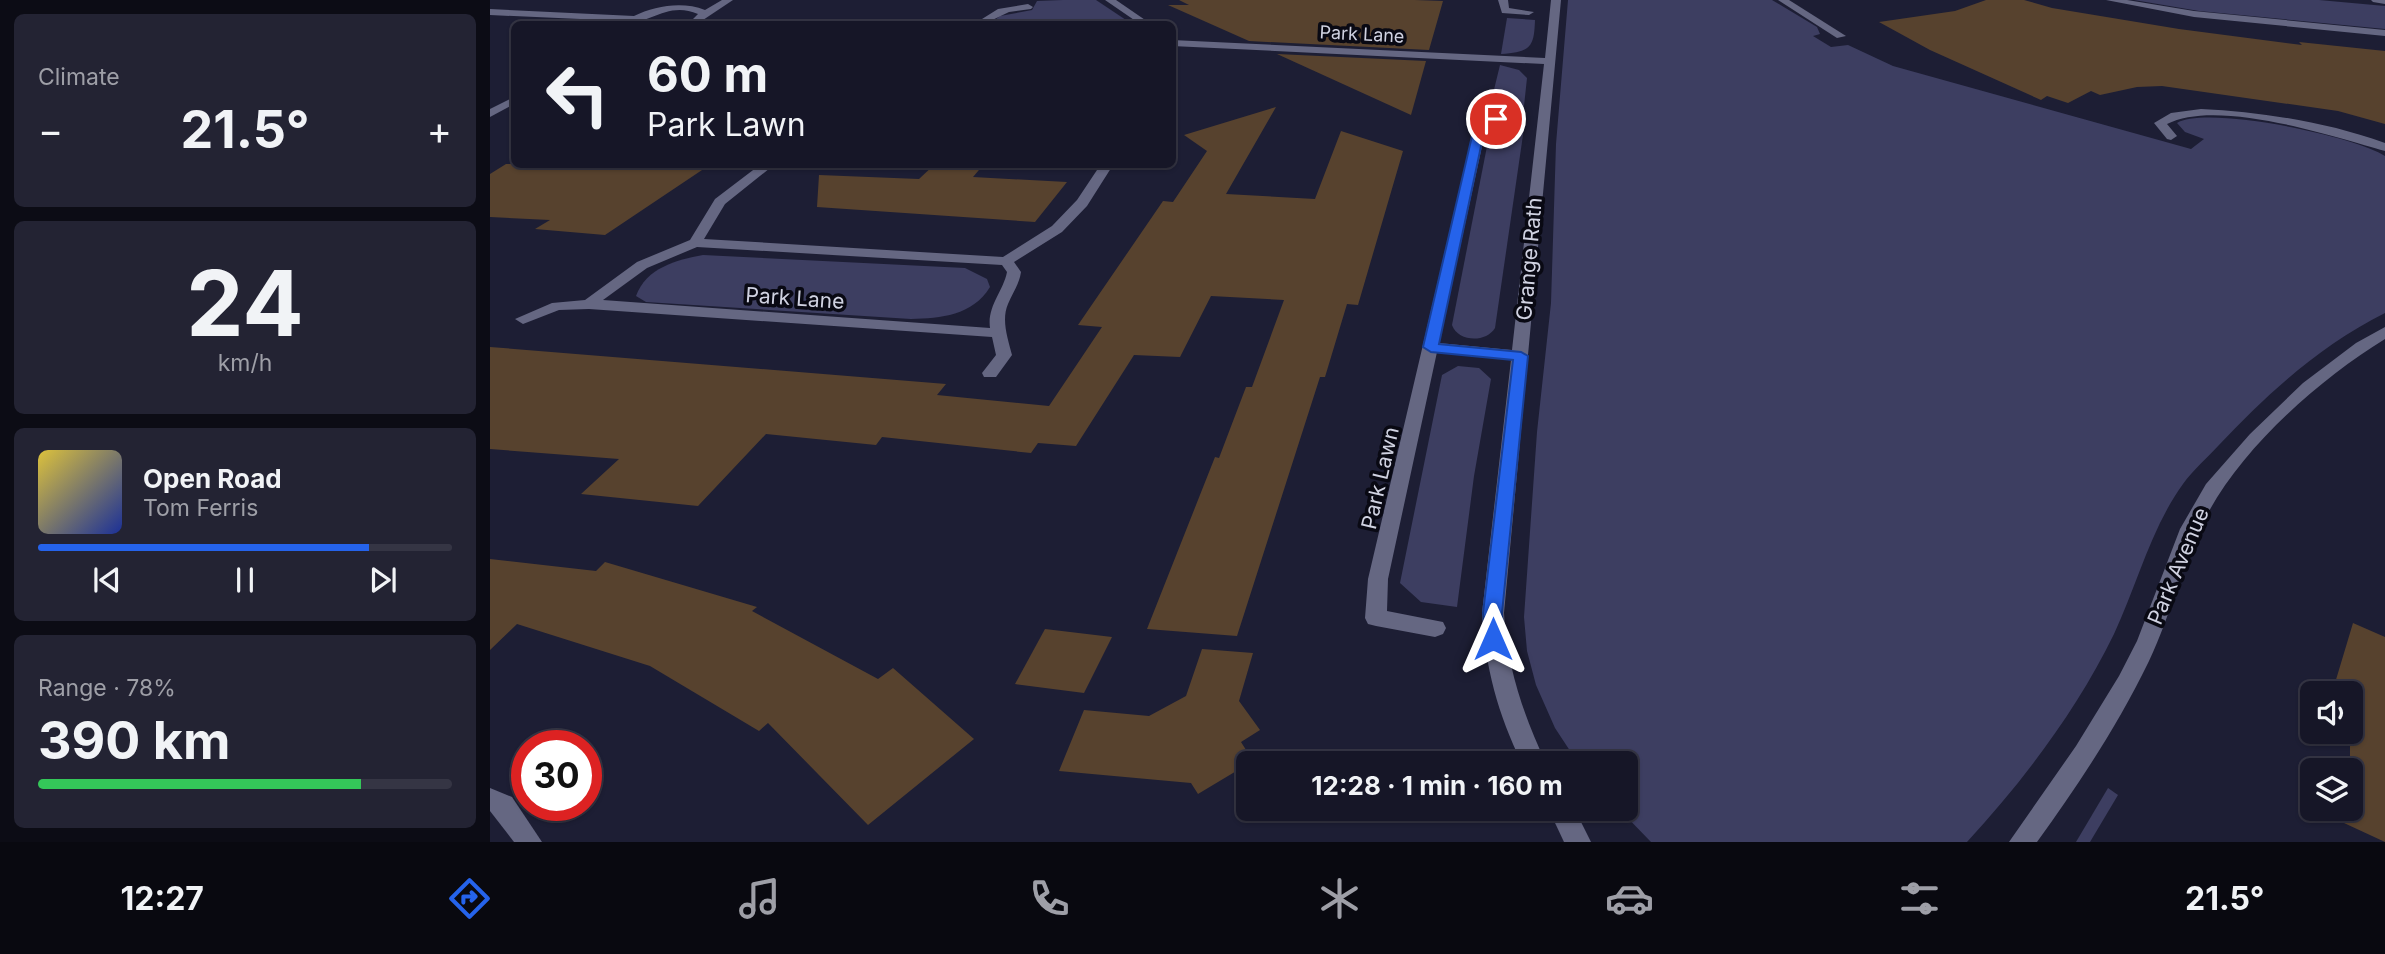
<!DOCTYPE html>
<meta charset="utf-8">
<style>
:root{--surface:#161627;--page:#232333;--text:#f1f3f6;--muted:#9e9fa7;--line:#353544;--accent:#2563eb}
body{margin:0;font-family:Inter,sans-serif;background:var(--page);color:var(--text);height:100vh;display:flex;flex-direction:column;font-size:26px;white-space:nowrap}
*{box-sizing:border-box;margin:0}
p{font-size:23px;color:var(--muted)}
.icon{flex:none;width:38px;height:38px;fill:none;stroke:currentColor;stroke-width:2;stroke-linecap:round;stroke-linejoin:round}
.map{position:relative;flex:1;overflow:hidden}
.side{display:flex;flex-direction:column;gap:14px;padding:14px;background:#0c0c15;width:490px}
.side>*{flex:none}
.hud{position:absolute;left:21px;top:21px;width:665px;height:147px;border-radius:10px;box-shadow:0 2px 5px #0004,0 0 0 2px var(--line);background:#161627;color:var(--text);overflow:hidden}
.controls{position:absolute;left:1810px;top:681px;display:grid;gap:14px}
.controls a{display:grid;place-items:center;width:63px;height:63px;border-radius:10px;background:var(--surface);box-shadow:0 2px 5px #0004,0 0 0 2px var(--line);font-size:35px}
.speed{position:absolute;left:21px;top:730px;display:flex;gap:14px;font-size:35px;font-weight:700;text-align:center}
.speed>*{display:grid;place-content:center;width:91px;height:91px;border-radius:50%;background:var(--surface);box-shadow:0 2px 5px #0004,0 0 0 2px var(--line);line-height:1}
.speed .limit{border:10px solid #d22;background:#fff;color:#111}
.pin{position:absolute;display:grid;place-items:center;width:60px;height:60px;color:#fff;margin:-30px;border:4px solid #fff;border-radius:50%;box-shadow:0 2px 7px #0007}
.me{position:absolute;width:77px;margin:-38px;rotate:0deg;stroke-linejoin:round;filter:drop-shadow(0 0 5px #0008)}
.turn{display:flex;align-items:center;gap:24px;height:147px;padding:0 21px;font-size:32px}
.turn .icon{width:91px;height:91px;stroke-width:2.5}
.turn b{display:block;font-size:49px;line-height:60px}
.big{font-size:52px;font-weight:700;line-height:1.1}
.side .widget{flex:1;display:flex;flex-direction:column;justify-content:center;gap:10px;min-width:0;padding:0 24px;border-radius:10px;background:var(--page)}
.side .dial{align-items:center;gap:0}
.dial b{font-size:91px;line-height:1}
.song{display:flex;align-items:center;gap:21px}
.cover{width:84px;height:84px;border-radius:10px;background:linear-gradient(135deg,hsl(50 70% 55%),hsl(230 70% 35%))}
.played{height:7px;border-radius:4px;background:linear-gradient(90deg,var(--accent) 80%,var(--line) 80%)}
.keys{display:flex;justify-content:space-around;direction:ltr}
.heat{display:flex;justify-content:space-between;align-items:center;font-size:38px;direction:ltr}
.charge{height:10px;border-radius:5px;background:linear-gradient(90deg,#34c759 78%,var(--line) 0)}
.trip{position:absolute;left:746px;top:751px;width:402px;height:70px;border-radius:10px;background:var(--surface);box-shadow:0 2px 5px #0004,0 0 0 2px var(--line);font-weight:700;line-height:70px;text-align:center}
.tabs{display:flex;height:112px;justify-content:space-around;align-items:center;background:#090910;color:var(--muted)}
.tabs .icon{width:49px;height:49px}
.tabs .active{color:var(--accent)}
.tabs b{font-size:32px;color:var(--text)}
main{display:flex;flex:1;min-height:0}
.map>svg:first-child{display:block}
.green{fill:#3d3e61}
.building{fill:#57422e}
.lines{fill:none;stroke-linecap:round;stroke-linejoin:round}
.minor{fill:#656782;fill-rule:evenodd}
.route{fill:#2563eb;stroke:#184099;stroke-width:2}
.labels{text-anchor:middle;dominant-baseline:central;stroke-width:7;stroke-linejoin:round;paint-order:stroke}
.far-street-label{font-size:18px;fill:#d0d2e1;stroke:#090913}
.street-label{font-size:21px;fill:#d0d2e1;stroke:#090913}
</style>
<main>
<section class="side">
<div class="widget"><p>Climate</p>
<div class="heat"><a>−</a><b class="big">21.5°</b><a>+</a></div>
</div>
<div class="widget dial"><b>24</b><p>km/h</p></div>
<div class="widget">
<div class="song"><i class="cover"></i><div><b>Open Road</b><p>Tom Ferris</p></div></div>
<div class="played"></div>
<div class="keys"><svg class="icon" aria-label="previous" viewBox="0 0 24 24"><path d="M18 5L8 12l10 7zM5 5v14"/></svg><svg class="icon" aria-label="pause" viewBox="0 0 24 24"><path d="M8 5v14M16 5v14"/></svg><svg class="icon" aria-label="next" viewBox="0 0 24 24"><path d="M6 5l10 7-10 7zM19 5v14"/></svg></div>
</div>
<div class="widget"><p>Range · 78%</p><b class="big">390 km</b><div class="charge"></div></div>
</section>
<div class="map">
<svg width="1895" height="842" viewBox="0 0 1895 842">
<rect width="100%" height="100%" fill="#1d1e34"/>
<g class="green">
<polygon points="573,0 606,0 642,24 500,24 510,16 542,10 547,1"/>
<path d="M1078,0H1282L1327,27L1330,34L1323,36L1341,47L1358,45L1403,66L1701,149L1714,139L1695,132L1687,123C1717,105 1865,136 1895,156V313C1831,345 1778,393 1729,445C1718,457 1703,470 1693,484C1661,528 1647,585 1624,634C1587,710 1534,780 1477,842H1161L1129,809L1136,808V763H1088L1065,728L1046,685L1037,651L1034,617L1047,432L1061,303L1066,144Z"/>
<polygon points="1644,0 1829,0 1895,6 1895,29 1709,11"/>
<path d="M1017,18L1045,20C1044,47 1041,52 1011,54Z"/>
<polygon points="1010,65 1029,70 1037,78 1034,106 988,103 1001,102"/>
<path d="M1012,127L1034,128L1005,328C996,343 968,342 962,325L1000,131Z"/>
<path d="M213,255L475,268L497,279L500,287C482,316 451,318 421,319L156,302L146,296C156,268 186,260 213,255Z"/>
<polygon points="968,366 989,368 1001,379 984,476 967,607 931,602 910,583 952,375"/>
<polygon points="1618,788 1628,795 1600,842 1586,842"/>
</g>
<g class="building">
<polygon points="689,0 925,0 953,1 939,50 759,41 678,5 699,5"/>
<polygon points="1496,0 1534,0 1562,8 1689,29 1812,45 1809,42 1895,51 1895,124 1848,111 1672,86 1647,87 1610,95 1601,91 1578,103 1557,96 1551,100 1440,50 1389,22 1465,11"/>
<polygon points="787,54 936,61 921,115"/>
<polygon points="786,107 736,194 825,199 851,131 913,151 868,305 857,304 835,377 830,377 747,636 657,629 725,457 729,458 756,387 762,387 794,300 721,296 690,357 644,355 586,446 548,443 541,453 392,437 386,445 276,434 208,506 91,494 129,459 0,449 0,347 456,384 447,395 559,406 612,327 588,325 673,201 683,202 717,151 694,135"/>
<polygon points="16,164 221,164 115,235 45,229 60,220 0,217 0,174"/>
<polygon points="445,164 494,164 483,177 577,182 545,222 327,207 329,175 429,179"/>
<polygon points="0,559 106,571 115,562 267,607 262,611 388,679 403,668 484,739 378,825 278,723 269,731 160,666 27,624 0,650"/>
<polygon points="1863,623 1895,637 1895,842 1854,823 1856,808 1860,808 1860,693 1842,693"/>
<polygon points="555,629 622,637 594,693 525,684"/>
<polygon points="712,649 763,653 749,701 770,730 751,742 763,761 708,794 701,783 569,771 594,710 659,716 696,696"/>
</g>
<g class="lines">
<g class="minor">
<path d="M232,0H243L207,24H198L208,14C178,1 160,24 134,24L135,21L0,15V9L144,16C165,6 192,1 215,10Z"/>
<polygon points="615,0 626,0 661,24 650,24"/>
<polygon points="1008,0 1018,0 1019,8 1044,12 1039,15 1012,13"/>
<path d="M1061,0H1071L1014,613C1017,667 1033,714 1056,763H1032C1008,715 995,666 992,613L1021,360L947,352L898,579L897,611L953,622L956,628L953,634L945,637L886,626L878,624L875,618L878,579L982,136L1005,116L1011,119L994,137L949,343L1022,350L1054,64L682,46V40L1055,58Z"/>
<polygon points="1288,0 1299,0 1356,36 1347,38"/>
<polygon points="1616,0 1637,0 1704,11 1895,30 1895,36 1704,17"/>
<polygon points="1881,0 1895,0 1895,4 1883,2"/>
<polygon points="538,4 543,7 541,9 519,12 494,24 484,24 508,9"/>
<polygon points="24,97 24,104 0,117 0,109"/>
<path d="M1711,109C1773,112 1836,122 1895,143V151C1842,136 1727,98 1677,124L1687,136L1681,140L1677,139L1664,123L1681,113Z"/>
<path d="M271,164H285L235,204L214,239L513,257L562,226L587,200L611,164L623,165L597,206L572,232L524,262L531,272C529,285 523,292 518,304C511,320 518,339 522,355L506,377H494L492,373L506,355L502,337L99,309L69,310L33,324L25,319L62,303L95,300L147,262L200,240L225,199ZM207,247L512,265L517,272C513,292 497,306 500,328L113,300L157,268Z"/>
<path d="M1895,327V339C1831,378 1754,446 1718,513C1693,560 1682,613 1659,661C1628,725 1589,784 1547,842H1519L1586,746L1629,676L1647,641L1690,529L1716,484L1760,434L1813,383L1866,343Z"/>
<polygon points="0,788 22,797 52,842 24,842 0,811"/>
<polygon points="1058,808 1084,808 1101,842 1074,842"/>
</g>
</g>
<polygon class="route" points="1006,115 1011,119 993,137 949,344 1031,352 1038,356 1012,613 1013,639 1010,644 996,644 993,613 1023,360 941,352 933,347 982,136"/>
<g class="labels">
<g class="far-street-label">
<text transform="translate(872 34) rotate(3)">Park Lane</text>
</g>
<g class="street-label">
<text transform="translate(1039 259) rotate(-85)">Grange Rath</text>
<text transform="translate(305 298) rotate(4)">Park Lane</text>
<text transform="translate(890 478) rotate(-77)">Park Lawn</text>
<text transform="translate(1688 566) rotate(-67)">Park Avenue</text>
</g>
</g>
</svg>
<div class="controls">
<a><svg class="icon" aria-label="sound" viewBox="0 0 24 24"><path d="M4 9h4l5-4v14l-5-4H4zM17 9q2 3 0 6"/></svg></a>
<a><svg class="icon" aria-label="layers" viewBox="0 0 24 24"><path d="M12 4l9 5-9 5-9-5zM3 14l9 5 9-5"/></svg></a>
</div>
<div class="speed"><div class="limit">30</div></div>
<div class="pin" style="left:1006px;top:119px;background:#d93025"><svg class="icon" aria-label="arrive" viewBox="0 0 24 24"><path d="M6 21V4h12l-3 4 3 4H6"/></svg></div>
<svg class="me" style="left:1003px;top:639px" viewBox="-20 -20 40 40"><path d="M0-17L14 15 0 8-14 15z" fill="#2563eb" stroke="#fff" stroke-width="4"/></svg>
<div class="trip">12:28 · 1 min · 160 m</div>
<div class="hud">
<div class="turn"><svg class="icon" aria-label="left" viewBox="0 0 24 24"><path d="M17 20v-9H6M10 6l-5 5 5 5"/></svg><div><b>60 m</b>Park Lawn</div></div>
</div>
</div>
</main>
<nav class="tabs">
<b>12:27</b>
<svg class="icon active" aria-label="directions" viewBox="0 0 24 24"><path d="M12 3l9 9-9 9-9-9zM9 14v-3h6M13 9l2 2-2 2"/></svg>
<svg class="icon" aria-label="music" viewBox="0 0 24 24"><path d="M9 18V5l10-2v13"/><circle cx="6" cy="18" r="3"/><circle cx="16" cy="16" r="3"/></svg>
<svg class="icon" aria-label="phone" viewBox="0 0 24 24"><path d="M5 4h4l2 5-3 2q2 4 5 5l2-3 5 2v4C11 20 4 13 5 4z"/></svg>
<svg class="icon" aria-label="climate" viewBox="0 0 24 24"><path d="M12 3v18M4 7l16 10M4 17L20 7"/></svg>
<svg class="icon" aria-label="car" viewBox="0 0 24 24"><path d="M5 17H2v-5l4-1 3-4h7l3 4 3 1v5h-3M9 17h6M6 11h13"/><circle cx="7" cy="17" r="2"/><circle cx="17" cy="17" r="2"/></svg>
<svg class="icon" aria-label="filters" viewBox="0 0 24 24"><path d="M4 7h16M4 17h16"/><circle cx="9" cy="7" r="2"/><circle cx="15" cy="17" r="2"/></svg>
<b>21.5°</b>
</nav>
